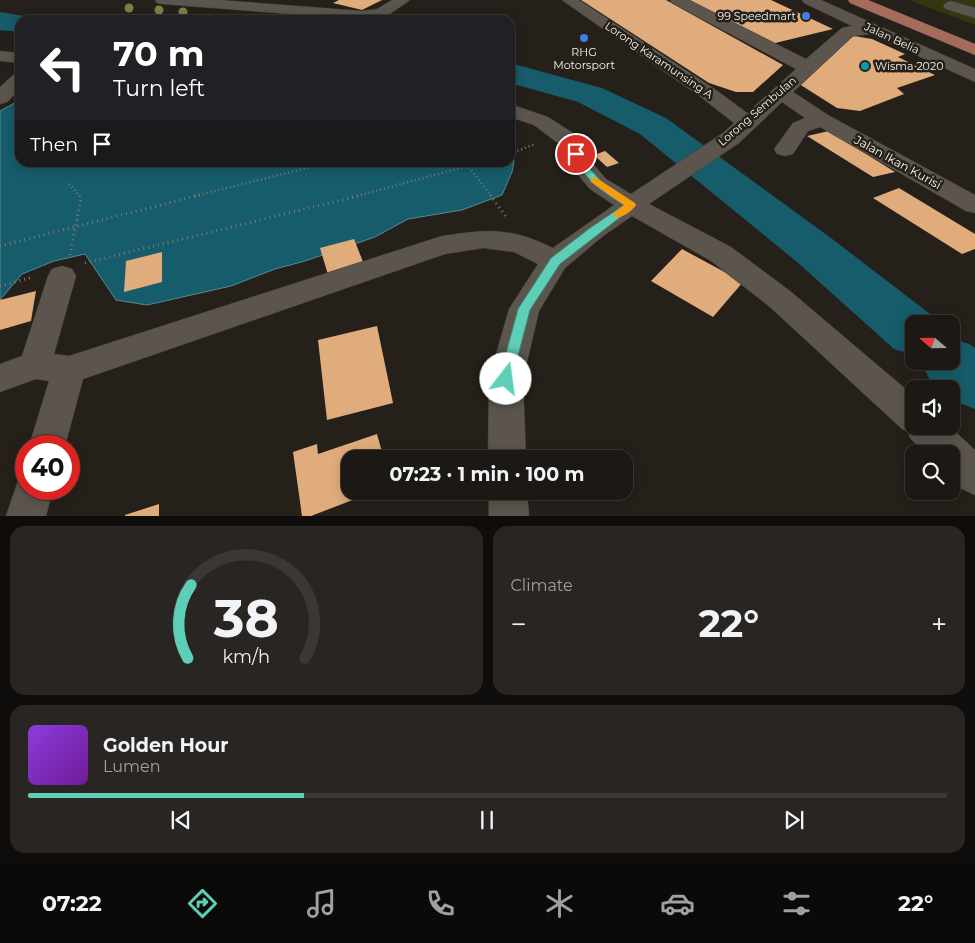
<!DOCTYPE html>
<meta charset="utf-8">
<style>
:root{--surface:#1c1814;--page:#292522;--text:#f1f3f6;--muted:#a0a0a0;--line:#3a3734;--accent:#5eceb7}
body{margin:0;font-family:Montserrat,sans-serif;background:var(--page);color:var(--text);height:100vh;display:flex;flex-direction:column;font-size:19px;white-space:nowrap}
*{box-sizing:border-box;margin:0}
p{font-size:16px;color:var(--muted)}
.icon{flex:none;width:28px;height:28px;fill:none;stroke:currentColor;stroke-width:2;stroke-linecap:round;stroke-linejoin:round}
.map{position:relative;height:516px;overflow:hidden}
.panel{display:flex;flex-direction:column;gap:10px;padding:10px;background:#0f0d0b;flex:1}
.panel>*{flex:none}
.top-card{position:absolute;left:15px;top:15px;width:500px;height:152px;border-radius:15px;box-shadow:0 2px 12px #0003,0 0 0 1px var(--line);background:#202124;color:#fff;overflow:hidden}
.needle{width:32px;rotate:290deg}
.fabs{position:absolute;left:905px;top:315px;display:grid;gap:10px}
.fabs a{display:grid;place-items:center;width:55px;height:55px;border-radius:10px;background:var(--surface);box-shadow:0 2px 12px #0003,0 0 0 1px var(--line);font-size:25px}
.speed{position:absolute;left:15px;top:435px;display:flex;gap:10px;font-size:25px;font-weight:700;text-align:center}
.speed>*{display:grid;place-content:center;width:65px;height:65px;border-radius:50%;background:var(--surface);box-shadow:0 2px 12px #0003,0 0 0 1px var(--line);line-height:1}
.speed .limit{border:8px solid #d22;background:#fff;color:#111}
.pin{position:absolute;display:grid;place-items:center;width:42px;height:42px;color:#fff;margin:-21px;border:2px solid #fff;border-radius:50%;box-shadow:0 1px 5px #0007}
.me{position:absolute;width:55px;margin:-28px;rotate:15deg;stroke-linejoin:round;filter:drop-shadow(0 0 4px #0008)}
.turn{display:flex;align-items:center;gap:18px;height:105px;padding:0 15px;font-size:22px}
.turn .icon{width:65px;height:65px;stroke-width:2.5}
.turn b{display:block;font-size:35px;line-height:42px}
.then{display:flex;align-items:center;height:48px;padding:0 15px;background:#0003;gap:10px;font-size:19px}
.big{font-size:38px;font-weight:700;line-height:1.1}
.panel .card{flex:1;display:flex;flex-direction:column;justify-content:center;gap:8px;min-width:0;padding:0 18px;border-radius:15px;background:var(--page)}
.panel .dial{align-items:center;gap:0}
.dial svg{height:130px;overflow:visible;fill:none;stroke:var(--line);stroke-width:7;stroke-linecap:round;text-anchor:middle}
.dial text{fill:var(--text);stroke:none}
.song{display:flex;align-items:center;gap:15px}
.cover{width:60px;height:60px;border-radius:8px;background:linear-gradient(135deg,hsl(270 70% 55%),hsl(280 70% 35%))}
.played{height:5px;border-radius:2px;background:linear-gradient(90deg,var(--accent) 30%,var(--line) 30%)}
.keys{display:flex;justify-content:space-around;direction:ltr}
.heat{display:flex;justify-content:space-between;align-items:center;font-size:28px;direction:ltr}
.panel .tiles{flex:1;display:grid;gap:10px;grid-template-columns:1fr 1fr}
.card:last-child{grid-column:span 2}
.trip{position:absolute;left:341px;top:450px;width:292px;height:50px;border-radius:15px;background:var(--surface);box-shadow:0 2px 12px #0003,0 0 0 1px var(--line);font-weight:700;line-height:50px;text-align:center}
.tab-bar{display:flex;height:80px;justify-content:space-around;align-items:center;background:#0b0a08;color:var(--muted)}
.tab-bar .icon{width:35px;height:35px}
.tab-bar .selected{color:var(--accent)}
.tab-bar b{font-size:22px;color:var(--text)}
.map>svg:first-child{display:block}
.green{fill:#35360d}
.water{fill:#165c6b;stroke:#598992}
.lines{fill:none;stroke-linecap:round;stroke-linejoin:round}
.river{fill:#165c6b;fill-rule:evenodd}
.building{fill:#e0ac7c}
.minor-casing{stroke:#413d38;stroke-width:1}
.major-casing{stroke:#413d38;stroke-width:1}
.path-far1{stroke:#7f7a75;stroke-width:2.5;stroke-dasharray:1 3;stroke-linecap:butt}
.path{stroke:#7f7a75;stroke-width:3;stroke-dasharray:1 4;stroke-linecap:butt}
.minor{fill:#5b554e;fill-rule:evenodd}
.major{fill:#a66b5b;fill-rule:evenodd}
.tree{fill:#7d7d47}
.route{fill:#5eceb7;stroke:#3d8677}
.slow{fill:#f59e0b}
.shop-dot{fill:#3f7fe0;stroke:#25201a;stroke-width:2}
.culture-dot{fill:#0f9aa8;stroke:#25201a;stroke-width:2}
.labels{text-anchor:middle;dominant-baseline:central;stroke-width:5;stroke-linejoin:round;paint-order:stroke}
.far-poi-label{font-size:11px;fill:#f5f1ed;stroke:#25201a;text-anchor:end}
.far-street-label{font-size:11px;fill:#f5f1ed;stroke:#25201a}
.street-label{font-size:12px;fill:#f5f1ed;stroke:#25201a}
</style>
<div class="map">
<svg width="975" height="516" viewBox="0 0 975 516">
<rect width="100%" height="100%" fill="#25201a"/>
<polygon class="green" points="909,0 975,0 975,25"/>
<polygon class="water" points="20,100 20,162 510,162 510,157 514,160 512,172 502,195 462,210 408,219 375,237 305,261 275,269 231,286 147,305 116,300 85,254 54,261 22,274 0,300 0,111"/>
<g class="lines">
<g class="river">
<polygon points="0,12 30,17 32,20 20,20 20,32 0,30"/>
<polygon points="510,63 602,88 666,118 831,238 934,317 937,324 914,324 914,355 894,349 797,262 640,134 578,102 510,83"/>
<polygon points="951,338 969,344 975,348 975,409 954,401 951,399 951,389 940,389 929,378 920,361 951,361"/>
</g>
</g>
<g class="building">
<polygon points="339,0 382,0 362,10 333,3"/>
<polygon points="581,0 666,0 783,65 753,92 736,92 709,83"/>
<polygon points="689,0 771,0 833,29 771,44"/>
<polygon points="854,36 872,39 905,54 898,57 935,75 897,88 904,94 860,111 837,108 796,82 840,42"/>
<polygon points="829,131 895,172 873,177 807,136"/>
<polygon points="605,151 619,163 607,167 594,155"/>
<polygon points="899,188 975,234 975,249 962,254 873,198"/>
<polygon points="354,239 365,267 329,278 320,248"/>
<polygon points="682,249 743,282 713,317 651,281"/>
<polygon points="162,252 162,282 124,292 126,261"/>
<polygon points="36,291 31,321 0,330 0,300"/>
<polygon points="377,326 393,403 327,420 318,340"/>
<polygon points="377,434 384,459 350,459 350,491 376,491 311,516 302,516 293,452 317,444 318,454"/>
<polygon points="159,504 159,516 125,516 125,515"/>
</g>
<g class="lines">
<g class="minor-casing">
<g id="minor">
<polygon points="155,0 219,0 362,11 377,9 392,0 410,0 387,16 367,20 162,4 157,3"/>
<path d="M562,0H579L716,90L747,113L796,69L672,3L670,0H689L806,59L842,28L852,26L804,3L802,0H821L975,69V82L870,34L853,36L793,92L828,115L975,195V213L966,211L820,127L808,131L793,154L785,156L777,154L774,149L793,123L805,118L782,102L739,143L649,204L731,247L790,291L914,396V426H949L975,450V495L962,489L951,479V454H926L910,438L908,432L902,429L770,307L711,261L632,216L603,236L565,268L539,311L523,379L526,459H488L489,379L509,309L538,264L514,252L483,248L445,254L83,379L65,446H29L49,381L36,379L0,392V364L22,356L48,276L52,269L62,266L72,269L76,276L54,354L69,356L442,236C489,229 509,227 553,248L614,205L590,189L572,168L559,144L534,125L510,117V104L548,117L576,135L594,165L606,179L631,194L723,133L734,123L702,98Z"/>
<polygon points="951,1 975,8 975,18 946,9 943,6 946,3"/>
<polygon points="0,51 20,53 20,63 0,61"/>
<polygon points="20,73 20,89 7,102 0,104 0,87 13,75"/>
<polygon points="26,473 26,489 53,489 46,516 6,516 20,475"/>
<polygon points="489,491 527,491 529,516 489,516"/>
</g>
</g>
<g class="major-casing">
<polygon id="major" points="848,0 868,0 975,44 975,55 850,3"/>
</g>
<g class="path-far1">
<polyline points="510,154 535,144"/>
<polyline points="469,167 491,196"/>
<polyline points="69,184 80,196"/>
<polyline points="195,196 330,162"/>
<polyline points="357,196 483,162"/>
</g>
<g class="path">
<polyline points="490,195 507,218"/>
<polyline points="0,246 200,195"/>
<polyline points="70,255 81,198 79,195"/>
<polyline points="85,263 362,195"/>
<polyline points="0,286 33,277"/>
</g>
<use href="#minor" class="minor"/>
<use href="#major" class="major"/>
</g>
<g class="tree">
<circle cx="129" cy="8" r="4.5"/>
<circle cx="159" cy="10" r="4.5"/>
<circle cx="183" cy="12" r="4.5"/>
</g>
<path class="route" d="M576,151L579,152L588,167L602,182L636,205L560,264L530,310L512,379L510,383L506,385L501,383L499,379L518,309L551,258L590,228L624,205C600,190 586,180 571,154Z"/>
<path class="slow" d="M595,177L635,203L636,205C632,211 622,219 614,217L613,214L624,205L591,182L590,180Z"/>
<g class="shop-dot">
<circle cx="806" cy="16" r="5"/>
<circle cx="584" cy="38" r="5"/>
</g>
<circle class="culture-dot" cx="865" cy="66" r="5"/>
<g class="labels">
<g class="far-poi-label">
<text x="796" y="16">99 Speedmart</text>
<text x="584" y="52" text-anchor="middle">RHG<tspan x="584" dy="13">Motorsport</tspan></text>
<text x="875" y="66" text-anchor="start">Wisma 2020</text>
</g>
<g class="far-street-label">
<text transform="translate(892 38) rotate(25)">Jalan Belia</text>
<text transform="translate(659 60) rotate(34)">Lorong Karamunsing A</text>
<text transform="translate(757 111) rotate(-41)">Lorong Sembulan</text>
</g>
<g class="street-label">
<text transform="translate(898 162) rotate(29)">Jalan Ikan Kurisi</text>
</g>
</g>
</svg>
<div class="fabs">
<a><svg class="needle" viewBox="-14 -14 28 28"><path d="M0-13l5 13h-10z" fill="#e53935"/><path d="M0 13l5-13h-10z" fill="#a0a0a0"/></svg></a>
<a><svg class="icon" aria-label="sound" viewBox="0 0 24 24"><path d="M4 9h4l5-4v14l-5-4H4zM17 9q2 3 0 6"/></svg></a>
<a><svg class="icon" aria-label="search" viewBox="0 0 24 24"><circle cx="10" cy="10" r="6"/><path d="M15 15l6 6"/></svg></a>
</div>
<div class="speed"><div class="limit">40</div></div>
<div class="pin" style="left:576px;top:154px;background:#d93025"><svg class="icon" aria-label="arrive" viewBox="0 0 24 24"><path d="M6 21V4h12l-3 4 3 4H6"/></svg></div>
<svg class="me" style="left:506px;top:379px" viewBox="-20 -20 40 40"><circle r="19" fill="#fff"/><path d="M0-13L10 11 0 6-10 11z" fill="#5eceb7"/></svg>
<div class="trip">07:23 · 1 min · 100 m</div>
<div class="top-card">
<div class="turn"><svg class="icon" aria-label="left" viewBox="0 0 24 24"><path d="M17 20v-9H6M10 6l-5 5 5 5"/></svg><div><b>70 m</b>Turn left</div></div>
<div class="then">Then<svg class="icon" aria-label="arrive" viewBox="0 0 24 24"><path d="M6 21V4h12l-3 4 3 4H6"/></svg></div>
</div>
</div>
<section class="panel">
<div class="tiles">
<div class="card dial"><svg viewBox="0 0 100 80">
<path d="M14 69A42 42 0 1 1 86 69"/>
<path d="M14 69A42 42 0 0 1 16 24" stroke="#5eceb7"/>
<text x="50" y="56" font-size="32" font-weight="700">38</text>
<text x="50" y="72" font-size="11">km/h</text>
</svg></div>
<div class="card"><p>Climate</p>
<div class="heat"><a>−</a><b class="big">22°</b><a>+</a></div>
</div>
<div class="card">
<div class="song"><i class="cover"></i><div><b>Golden Hour</b><p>Lumen</p></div></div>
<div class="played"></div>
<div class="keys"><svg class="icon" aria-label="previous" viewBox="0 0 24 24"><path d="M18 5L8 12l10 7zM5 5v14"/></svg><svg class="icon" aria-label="pause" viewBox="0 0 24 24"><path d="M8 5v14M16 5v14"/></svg><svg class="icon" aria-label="next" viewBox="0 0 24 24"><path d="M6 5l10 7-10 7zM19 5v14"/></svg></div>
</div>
</div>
</section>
<nav class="tab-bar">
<b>07:22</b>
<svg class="icon selected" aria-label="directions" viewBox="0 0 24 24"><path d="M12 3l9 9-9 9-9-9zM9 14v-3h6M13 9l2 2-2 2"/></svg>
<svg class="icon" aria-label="music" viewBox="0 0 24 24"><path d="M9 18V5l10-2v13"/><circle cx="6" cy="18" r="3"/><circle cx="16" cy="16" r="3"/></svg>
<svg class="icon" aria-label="phone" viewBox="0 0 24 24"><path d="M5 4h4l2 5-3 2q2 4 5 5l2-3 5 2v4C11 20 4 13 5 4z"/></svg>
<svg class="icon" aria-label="climate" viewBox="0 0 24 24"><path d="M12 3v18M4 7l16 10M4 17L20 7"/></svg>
<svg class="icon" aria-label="car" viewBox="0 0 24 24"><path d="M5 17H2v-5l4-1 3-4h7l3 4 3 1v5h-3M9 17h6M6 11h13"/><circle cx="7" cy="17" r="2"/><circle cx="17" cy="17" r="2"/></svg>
<svg class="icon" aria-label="filters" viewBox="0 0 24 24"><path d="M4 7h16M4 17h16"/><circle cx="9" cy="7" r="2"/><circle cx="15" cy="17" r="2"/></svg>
<b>22°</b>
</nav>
